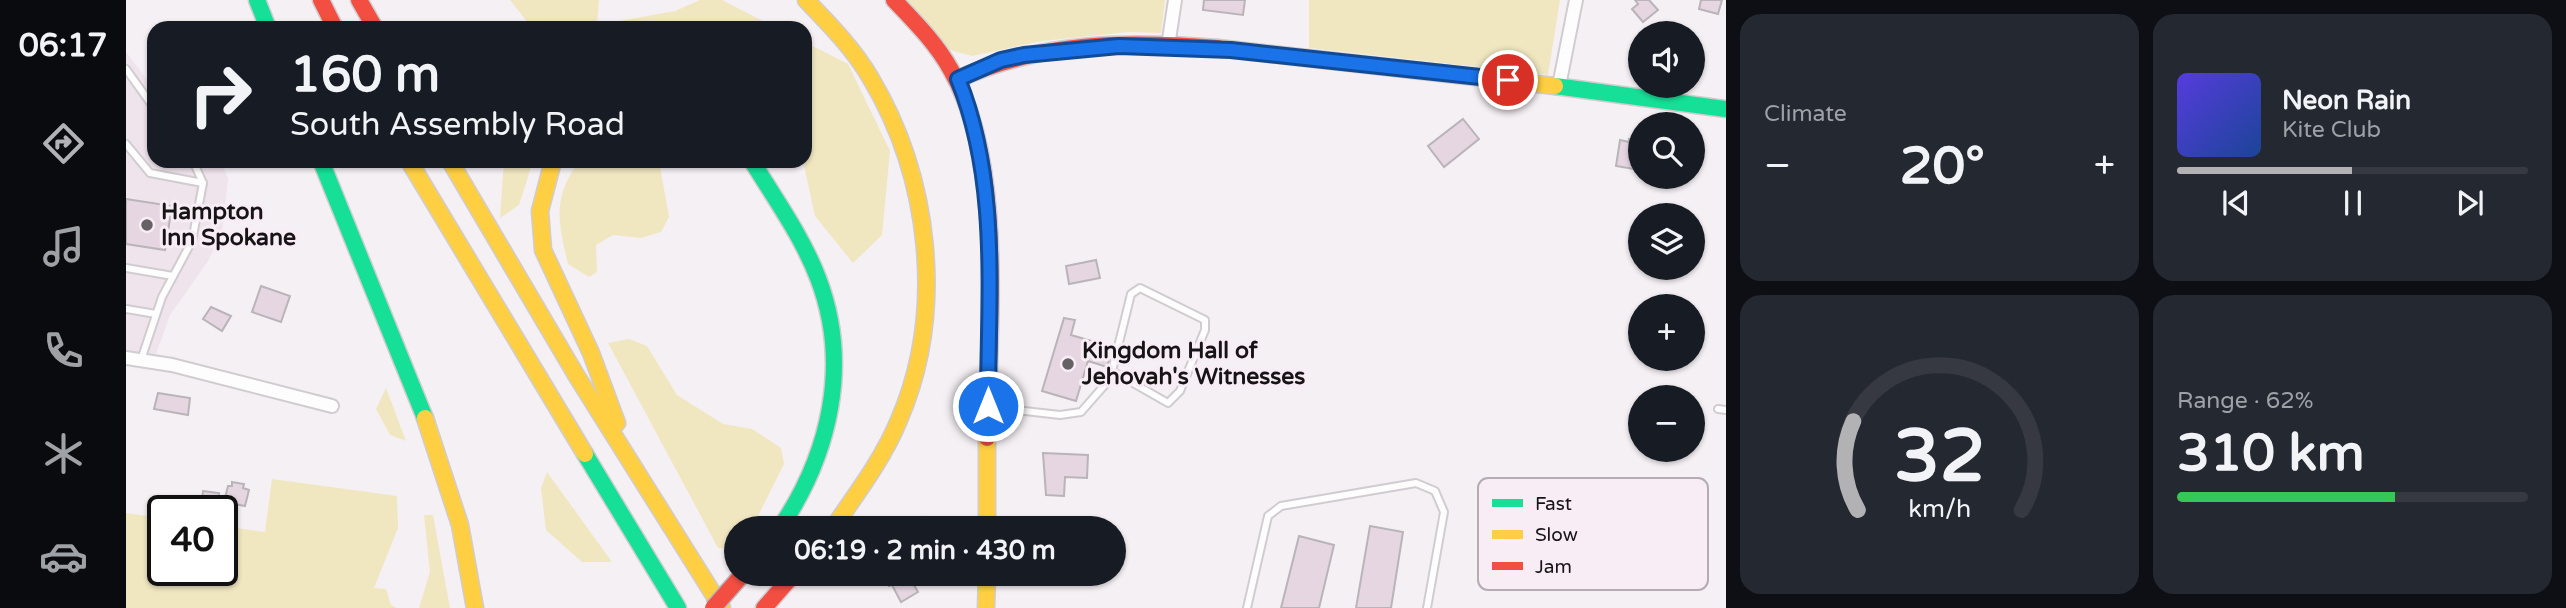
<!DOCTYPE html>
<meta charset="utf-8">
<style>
:root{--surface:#171b24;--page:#242831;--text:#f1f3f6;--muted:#9ea1a6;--line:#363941;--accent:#b2b1b4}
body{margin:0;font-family:"Varela Round",sans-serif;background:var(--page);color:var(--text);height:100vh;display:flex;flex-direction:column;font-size:26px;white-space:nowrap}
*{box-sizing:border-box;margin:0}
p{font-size:23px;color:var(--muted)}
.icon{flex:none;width:38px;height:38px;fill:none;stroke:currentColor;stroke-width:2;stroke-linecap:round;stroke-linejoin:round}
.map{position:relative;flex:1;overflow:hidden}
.sheet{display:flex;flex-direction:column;gap:14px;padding:14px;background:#0d0f14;width:840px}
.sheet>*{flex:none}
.top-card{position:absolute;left:21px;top:21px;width:665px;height:147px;border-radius:21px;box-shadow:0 2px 5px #0004;background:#171b24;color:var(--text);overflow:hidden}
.controls{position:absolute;left:1502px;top:21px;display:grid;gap:14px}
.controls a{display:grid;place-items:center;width:77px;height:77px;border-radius:50%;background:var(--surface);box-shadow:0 2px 5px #0004;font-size:35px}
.speed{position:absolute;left:21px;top:495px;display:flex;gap:14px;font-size:35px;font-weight:700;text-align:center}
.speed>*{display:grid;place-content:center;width:91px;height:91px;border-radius:50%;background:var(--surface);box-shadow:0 2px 5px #0004;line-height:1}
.speed .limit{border:4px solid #111;border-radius:10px;background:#fff;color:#111}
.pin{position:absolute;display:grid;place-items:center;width:60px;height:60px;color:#fff;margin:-30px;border:4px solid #fff;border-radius:50%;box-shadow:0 2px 7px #0007}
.me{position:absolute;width:77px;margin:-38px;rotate:0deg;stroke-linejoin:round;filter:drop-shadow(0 0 5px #0008)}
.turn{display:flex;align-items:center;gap:24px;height:147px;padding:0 28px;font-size:32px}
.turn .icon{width:91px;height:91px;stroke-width:2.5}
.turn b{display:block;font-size:49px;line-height:60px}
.big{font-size:52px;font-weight:700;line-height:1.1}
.sheet .card{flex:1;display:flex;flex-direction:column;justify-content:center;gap:10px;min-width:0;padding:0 24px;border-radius:21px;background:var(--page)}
.sheet .dial{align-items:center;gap:0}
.dial svg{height:182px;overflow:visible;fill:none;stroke:var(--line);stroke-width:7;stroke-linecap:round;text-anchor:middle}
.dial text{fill:var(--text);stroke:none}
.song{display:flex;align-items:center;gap:21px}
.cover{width:84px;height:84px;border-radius:10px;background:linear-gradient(135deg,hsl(250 70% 55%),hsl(220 70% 35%))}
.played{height:7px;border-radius:4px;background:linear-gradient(90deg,var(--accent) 50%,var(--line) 50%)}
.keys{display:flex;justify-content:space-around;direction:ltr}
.heat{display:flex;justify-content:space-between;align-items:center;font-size:38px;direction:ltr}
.charge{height:10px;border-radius:5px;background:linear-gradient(90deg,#34c759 62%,var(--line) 0)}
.sheet .tiles{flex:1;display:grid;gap:14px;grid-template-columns:repeat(2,1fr)}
.trip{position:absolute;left:598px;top:516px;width:402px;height:70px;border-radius:35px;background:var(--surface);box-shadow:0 2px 5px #0004;font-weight:700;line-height:70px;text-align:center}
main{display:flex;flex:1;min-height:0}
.tabs{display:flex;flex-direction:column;width:126px;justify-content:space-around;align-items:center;background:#090b0e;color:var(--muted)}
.tabs .icon{width:49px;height:49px}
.tabs .on{color:var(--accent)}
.tabs b{font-size:32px;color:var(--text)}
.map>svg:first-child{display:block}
.built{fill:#efe3ec}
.green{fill:#f0e7c1}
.building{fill:#e6d6e2;stroke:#b8b4b7;stroke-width:2}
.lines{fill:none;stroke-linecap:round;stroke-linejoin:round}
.lane-casing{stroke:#d0cccf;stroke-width:10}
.street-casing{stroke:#d0cccf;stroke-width:16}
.fast-casing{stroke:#d0cccf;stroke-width:19}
.slow-casing{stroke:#d0cccf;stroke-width:19}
.jam-casing{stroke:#d0cccf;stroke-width:19}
.lane{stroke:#fefdfd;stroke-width:6}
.street{stroke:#fefdfd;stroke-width:12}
.fast{stroke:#16e098;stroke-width:16}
.slow{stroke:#ffcf43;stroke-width:16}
.jam{stroke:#f24e42;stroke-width:16}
.jam-bridge-casing{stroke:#c0b3bc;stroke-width:19;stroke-linecap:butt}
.jam-bridge{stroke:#f24e42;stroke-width:16}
.route-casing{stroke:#114b97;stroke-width:18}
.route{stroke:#1a73e8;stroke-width:12}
.poi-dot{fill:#656164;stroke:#f8edf5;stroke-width:2.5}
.labels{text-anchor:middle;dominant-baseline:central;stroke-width:6;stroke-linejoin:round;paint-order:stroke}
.poi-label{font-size:23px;font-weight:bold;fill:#171416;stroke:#f8edf5;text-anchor:start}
.key{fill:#f8edf5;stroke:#b4acb2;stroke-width:2}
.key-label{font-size:19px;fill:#171416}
</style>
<main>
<nav class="tabs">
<b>06:17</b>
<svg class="icon on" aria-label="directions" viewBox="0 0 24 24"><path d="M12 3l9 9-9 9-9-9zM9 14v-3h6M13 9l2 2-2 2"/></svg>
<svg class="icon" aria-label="music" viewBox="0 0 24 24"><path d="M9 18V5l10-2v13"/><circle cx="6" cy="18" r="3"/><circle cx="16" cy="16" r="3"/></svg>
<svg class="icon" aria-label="phone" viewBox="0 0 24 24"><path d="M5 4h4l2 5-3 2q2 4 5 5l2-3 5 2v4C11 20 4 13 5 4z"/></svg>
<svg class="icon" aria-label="climate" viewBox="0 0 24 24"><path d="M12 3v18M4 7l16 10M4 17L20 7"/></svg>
<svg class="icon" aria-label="car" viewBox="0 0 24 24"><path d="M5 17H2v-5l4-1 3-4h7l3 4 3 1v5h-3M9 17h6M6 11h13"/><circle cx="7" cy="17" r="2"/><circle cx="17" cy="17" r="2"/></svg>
</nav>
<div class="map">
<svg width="1600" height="608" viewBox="0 0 1600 608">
<rect width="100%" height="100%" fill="#f5f0f4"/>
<polygon class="built" points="0,52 28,89 28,161 95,161 102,179 96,232 82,261 44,315 30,354 0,352"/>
<g class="green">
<polygon points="384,0 473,0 471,25 549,11 574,0 596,0 651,28 406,28"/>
<polygon points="769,0 1039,0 1035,33 1003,32 916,41 846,56 824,50"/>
<polygon points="1183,0 1434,0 1422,75 1183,48"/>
<polygon points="679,42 722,64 764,151 756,235 727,263 689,216 677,161"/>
<polygon points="378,161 407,161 393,205 374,218"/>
<path d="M453,161H533L543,217L535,232L515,238L487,235L470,245L471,272L463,277L442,264C432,221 426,199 453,161Z"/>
<polygon points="503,339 521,346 551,395 597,424 626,429 655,448 658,464 626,528 611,528 611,548 592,548 482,343"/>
<polygon points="260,388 280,441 264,435 250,409"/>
<polygon points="421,472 486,562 456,562 420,530 415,488"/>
<polygon points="146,479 271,496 272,528 248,588 260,589 265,605 271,608 0,608 0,513 37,518 37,570 96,570 96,526 139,532"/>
<polygon points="298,515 307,515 324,608 293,608 304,572"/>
</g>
<g class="building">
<polygon points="1078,0 1119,0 1117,15 1077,10"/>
<polygon points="1509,0 1523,0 1532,10 1517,22 1506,9 1512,4"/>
<polygon points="1575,0 1596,0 1592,14 1573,9"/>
<polygon points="1337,119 1353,139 1318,167 1302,146"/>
<polygon points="1503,139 1514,140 1514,170 1490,166 1494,140 1503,142"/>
<polygon points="0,199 46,206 39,250 0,244"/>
<polygon points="970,260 974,278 943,284 940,266"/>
<polygon points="135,286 164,296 155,322 126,312"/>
<polygon points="85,307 105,316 96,331 77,319"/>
<polygon points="938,318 949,320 945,335 986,347 981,367 962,361 950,401 916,391"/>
<polygon points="32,393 64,398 62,415 28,409"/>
<polygon points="917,453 962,455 961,478 939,477 938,496 920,495"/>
<polygon points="106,482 118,484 117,488 123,490 119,506 98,502 102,486 106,486"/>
<polygon points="77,491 93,493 90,511 75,509"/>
<polygon points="796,517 798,528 783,528 782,519"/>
<polygon points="1244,526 1277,532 1265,608 1230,608"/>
<polygon points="1173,536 1208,545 1193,608 1155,608"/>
<polygon points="761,574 779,574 781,582 785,580 792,592 775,602 766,585 763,586"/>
</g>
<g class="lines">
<g class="lane-casing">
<g id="lane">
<polyline points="0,69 28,108"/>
<polyline points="0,144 24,173 77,183"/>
<polyline points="0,268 47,276"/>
<polyline points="0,309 30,314"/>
<polyline points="15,360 36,297 66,241 77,183 67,161"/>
<polyline points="863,407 934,415 955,412 984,379 986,371 1005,294 1014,288 1079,320 1079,330 1054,391 1042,403 986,371"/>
<polyline points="1592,409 1600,410"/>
<polyline points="1121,608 1142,516 1155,506 1290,483 1309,491 1318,512 1301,608"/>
</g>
</g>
<g class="street-casing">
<g id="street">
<polyline points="1042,46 1049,0"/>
<polyline points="1433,86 1450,0"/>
<polyline points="0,358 46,365 206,406"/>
</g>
</g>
<g class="fast-casing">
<g id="fast">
<polyline points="131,0 142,28"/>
<polyline points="1429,86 1600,109"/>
<polyline points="195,161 299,418"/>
<path d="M626,161C649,199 676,236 692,278C725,364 704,454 654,528"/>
<polyline points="459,454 552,608"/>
</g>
</g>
<g class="slow-casing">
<g id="slow">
<path d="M680,0C703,24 727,48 744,77C804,177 820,311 773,420C757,459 731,493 707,528"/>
<polyline points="1092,48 1429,86"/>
<polyline points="283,161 459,454"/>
<polyline points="324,161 450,375 596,608"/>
<polyline points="427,161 414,211 417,250 465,353 491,423"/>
<polyline points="299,418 334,525 349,608"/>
<polyline points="861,528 861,438"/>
<polyline points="860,608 861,574"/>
</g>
</g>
<g class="jam-casing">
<g id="jam">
<polyline points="195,0 209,28"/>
<polyline points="233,0 249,28"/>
<path d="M768,0C789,22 810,43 825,70C880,165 862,330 861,438"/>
<path d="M832,79C917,41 1000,41 1092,48"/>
<polyline points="638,608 668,574"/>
</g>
</g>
<use href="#lane" class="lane"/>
<use href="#street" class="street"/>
<use href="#fast" class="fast"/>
<use href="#slow" class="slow"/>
<use href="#jam" class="jam"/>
<g class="jam-bridge-casing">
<polyline id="jam-bridge" points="587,608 617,574"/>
</g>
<use href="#jam-bridge" class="jam-bridge"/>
</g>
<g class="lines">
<g class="route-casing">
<path id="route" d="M862,406C862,297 874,183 832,79L875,60L898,55L993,46L1105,50L1382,80"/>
</g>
<use href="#route" class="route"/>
</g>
<g class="poi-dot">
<circle cx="21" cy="225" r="7"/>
<circle cx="942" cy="364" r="7"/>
</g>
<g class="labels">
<g class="poi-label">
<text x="35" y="212">Hampton<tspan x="35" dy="26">Inn Spokane</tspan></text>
<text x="956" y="351">Kingdom Hall of<tspan x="956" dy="26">Jehovah's Witnesses</tspan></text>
</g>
</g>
<rect x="1352" y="478" width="230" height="112" rx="10" class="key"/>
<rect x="1366" y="499" width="31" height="8" fill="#16e098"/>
<rect x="1366" y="530" width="31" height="9" fill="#ffcf43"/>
<rect x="1366" y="562" width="31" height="8" fill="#f24e42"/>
<g class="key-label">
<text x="1409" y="510">Fast</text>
<text x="1409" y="541">Slow</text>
<text x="1409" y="573">Jam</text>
</g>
</svg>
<div class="controls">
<a><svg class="icon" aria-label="sound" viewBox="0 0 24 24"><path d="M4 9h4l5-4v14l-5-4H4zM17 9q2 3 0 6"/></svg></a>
<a><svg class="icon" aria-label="search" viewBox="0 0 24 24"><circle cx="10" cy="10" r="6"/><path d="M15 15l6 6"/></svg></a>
<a><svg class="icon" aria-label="layers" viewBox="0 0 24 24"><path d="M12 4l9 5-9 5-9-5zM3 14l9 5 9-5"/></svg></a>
<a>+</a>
<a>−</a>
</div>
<div class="speed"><div class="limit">40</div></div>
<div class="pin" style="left:1382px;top:80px;background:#d93025"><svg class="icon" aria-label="arrive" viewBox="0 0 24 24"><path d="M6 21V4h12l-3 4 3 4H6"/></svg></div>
<svg class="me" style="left:862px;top:406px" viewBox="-20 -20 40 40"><circle r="17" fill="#1a73e8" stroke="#fff" stroke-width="3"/><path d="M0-11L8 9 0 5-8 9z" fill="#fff"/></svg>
<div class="trip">06:19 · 2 min · 430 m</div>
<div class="top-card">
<div class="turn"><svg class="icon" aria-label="right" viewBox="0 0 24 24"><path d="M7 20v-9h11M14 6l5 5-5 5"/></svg><div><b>160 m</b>South Assembly Road</div></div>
</div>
</div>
<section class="sheet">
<div class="tiles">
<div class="card"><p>Climate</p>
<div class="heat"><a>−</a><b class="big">20°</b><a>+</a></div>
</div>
<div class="card">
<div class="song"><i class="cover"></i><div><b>Neon Rain</b><p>Kite Club</p></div></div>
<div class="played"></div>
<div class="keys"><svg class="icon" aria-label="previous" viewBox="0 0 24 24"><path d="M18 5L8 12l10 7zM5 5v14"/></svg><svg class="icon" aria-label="pause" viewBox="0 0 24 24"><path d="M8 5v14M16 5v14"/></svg><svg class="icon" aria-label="next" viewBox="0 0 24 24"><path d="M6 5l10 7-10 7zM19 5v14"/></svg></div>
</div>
<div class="card dial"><svg viewBox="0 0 100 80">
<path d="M14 69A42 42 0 1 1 86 69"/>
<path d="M14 69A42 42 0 0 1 12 30" stroke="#b2b1b4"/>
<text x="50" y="56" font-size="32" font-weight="700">32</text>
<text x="50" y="72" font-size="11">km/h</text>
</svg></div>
<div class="card"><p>Range · 62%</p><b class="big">310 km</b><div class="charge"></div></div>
</div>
</section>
</main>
